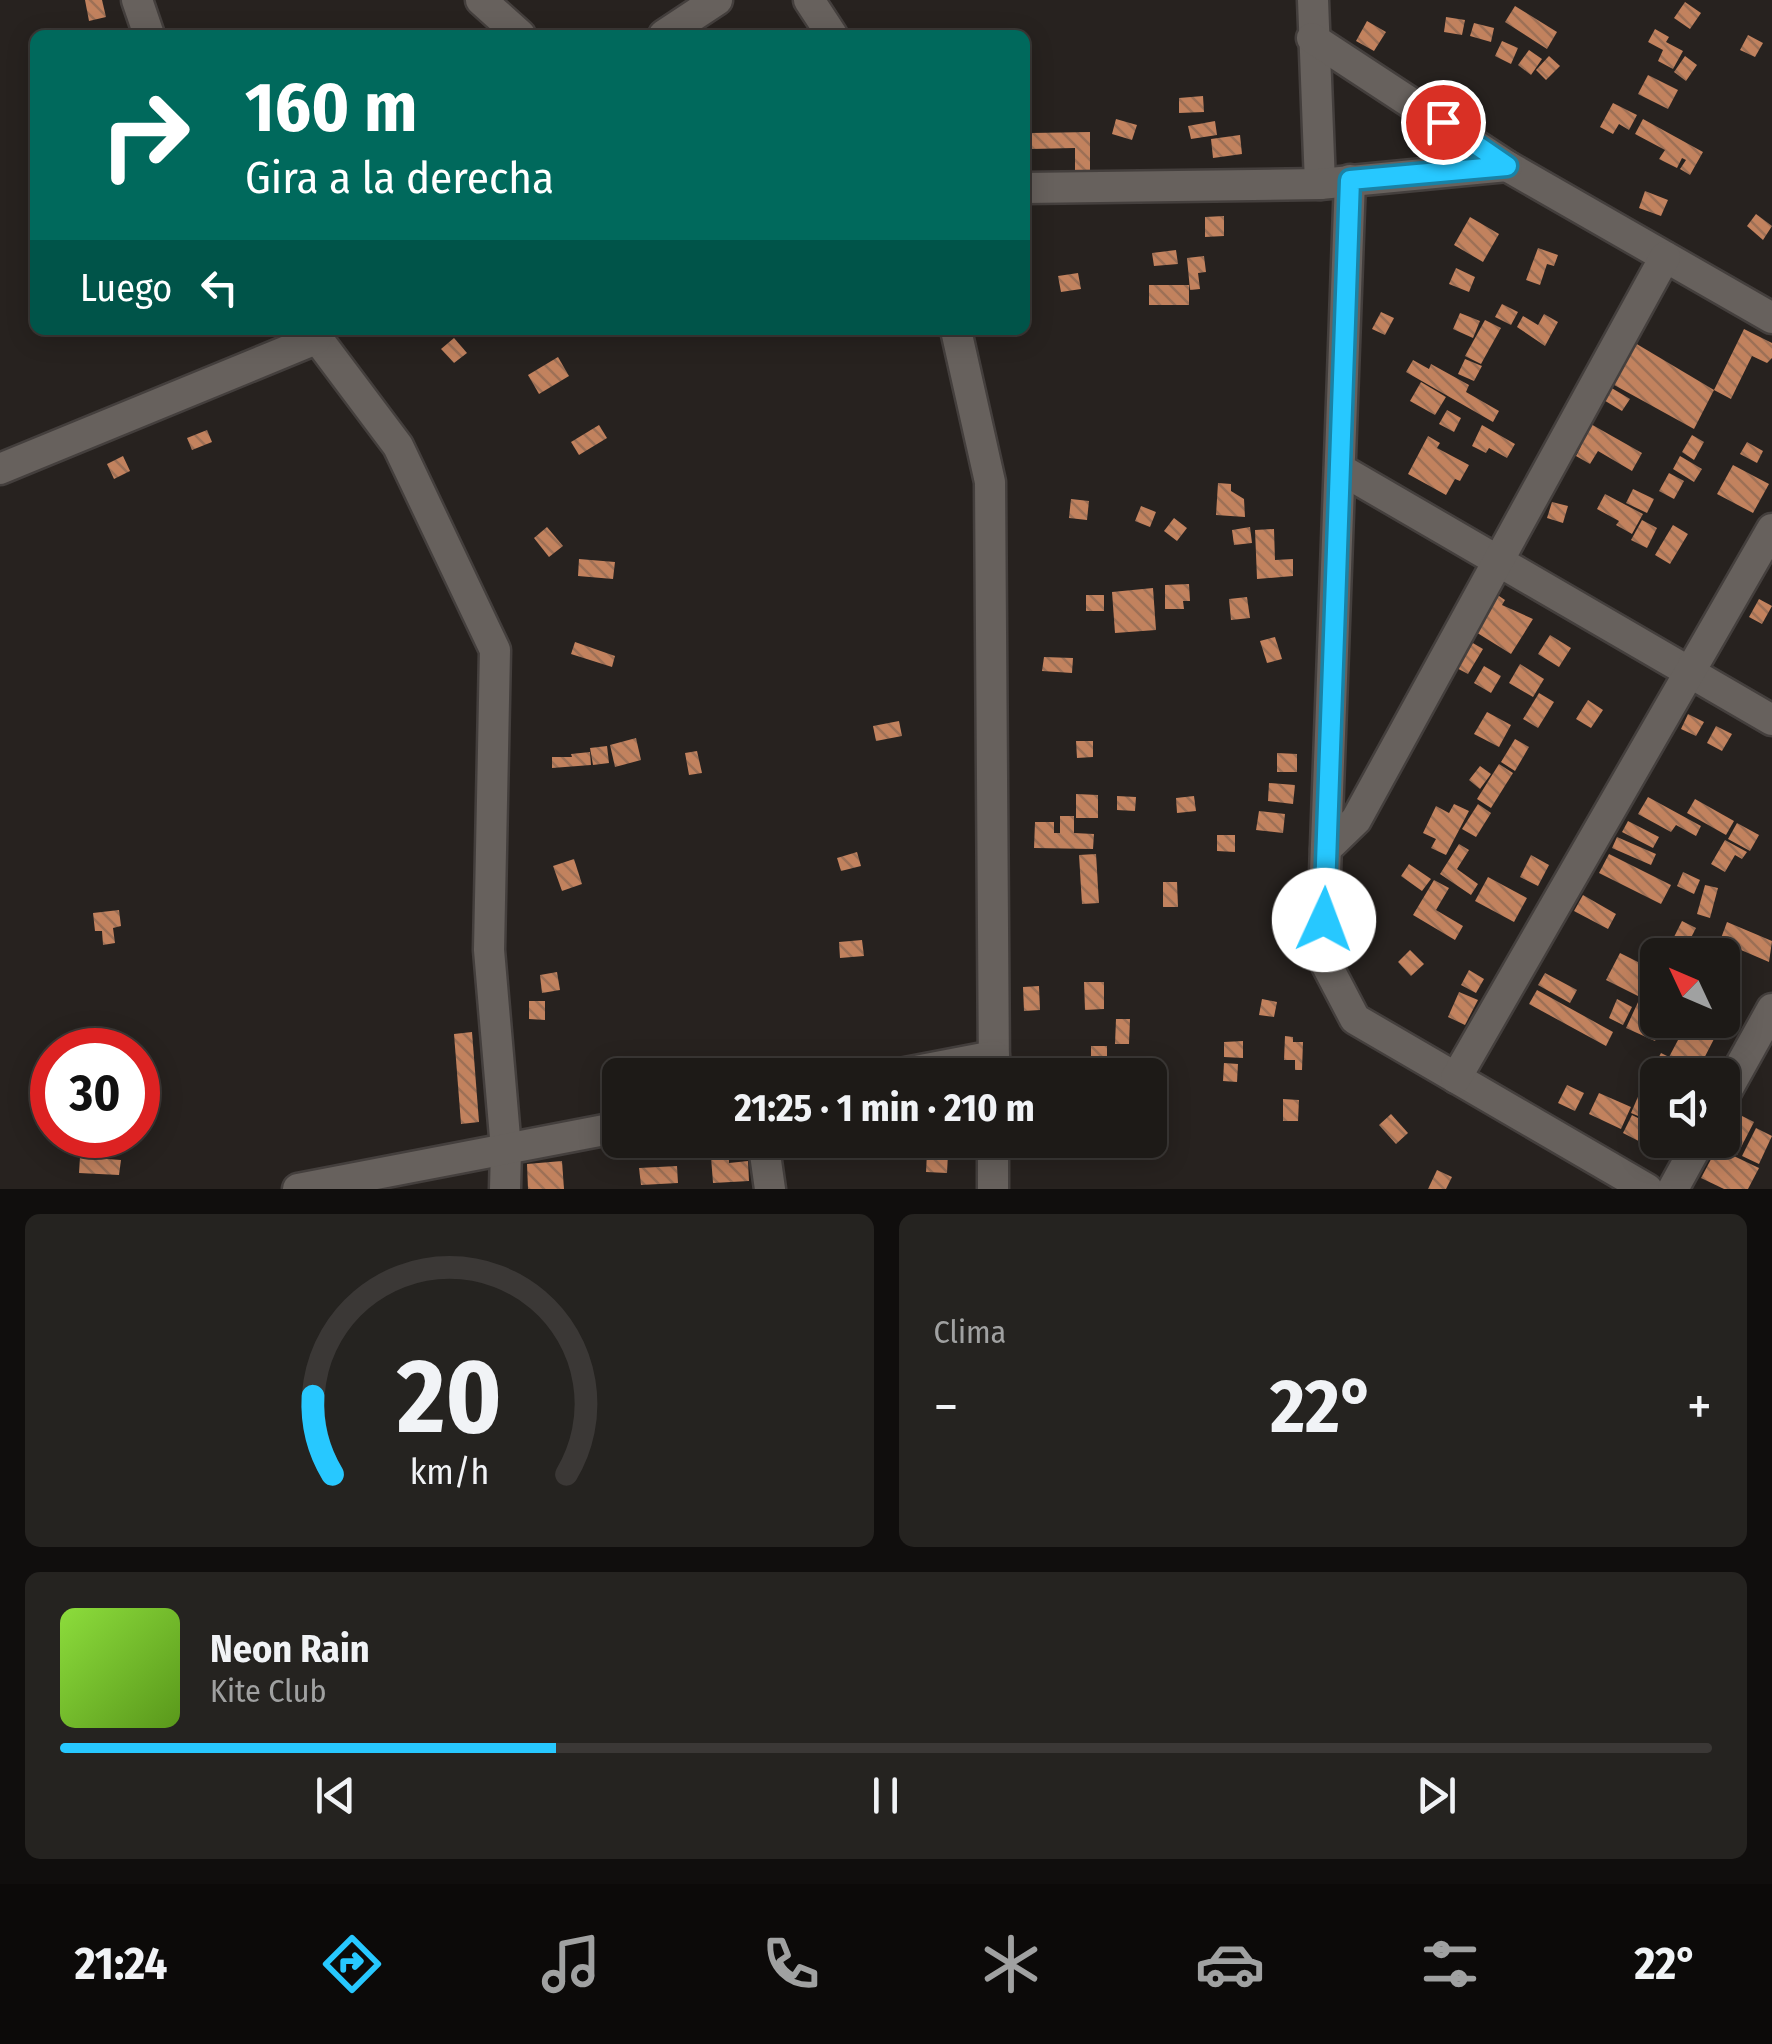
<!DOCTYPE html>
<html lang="es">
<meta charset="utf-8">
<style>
:root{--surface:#1d1a17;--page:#252320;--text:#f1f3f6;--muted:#a0a1a1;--line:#3b3836;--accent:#27c8ff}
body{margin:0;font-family:"Fira Sans Condensed",sans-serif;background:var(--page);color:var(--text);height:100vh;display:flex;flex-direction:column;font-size:38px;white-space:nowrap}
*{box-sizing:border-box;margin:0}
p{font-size:32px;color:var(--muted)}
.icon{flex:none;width:55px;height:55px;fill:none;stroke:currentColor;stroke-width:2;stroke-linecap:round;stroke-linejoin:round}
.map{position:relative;height:1189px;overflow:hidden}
.side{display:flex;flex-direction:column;gap:25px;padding:25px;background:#100e0d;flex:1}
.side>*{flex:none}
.guide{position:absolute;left:30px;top:30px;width:1000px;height:305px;border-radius:15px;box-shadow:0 5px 25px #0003,0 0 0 2px var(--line);background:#00695c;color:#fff;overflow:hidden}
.needle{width:65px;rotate:314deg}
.controls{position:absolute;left:1640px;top:938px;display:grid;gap:20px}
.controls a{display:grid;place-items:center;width:100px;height:100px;border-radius:15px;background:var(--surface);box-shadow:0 5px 25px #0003,0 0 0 2px var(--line);font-size:50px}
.speed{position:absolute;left:30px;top:1028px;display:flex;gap:20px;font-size:50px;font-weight:700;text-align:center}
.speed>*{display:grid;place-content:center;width:130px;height:130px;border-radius:50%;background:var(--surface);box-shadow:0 5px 25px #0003,0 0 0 2px var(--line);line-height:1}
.speed .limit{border:15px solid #d22;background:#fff;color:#111}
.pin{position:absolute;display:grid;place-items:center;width:85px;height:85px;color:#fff;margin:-42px;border:5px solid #fff;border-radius:50%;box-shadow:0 2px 10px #0007}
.me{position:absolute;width:110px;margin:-55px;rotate:2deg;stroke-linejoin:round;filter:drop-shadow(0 0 8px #0008)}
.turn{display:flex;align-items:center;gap:35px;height:210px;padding:0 50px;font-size:45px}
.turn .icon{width:130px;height:130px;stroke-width:2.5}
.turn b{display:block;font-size:70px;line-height:85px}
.then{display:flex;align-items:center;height:95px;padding:0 50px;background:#0003;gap:20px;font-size:38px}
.big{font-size:75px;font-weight:700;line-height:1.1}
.side .widget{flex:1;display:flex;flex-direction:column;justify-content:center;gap:15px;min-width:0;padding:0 35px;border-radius:15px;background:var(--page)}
.side .dial{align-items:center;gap:0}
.dial svg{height:260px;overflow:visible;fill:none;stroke:var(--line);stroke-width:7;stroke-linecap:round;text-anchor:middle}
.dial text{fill:var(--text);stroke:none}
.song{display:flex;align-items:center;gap:30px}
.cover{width:120px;height:120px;border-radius:15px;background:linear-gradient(135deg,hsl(90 70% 55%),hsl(90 70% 35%))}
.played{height:10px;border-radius:5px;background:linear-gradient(90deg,var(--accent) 30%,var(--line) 30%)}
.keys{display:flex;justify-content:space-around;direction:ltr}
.heat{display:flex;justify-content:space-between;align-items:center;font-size:55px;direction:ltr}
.side .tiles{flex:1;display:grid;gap:25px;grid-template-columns:1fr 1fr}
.widget:last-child{grid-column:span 2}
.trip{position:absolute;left:602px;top:1058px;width:565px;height:100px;border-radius:15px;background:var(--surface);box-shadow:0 5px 25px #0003,0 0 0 2px var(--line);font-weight:700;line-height:100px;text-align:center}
.tabs{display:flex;height:160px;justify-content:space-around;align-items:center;background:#0c0a09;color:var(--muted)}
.tabs .icon{width:70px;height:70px}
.tabs .current{color:var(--accent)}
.tabs b{font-size:45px;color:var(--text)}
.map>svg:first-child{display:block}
.building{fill:url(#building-back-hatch)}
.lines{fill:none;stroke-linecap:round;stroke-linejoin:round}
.minor-casing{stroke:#443f3d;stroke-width:35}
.minor{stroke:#67615d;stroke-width:30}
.route-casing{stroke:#1982a6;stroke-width:25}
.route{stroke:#27c8ff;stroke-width:18}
</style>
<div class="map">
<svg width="1772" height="1189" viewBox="0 0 1772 1189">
<defs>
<pattern id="building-back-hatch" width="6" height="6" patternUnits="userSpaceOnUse" patternTransform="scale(2.5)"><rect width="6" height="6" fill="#c2825e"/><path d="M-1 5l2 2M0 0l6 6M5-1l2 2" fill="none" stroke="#9d7056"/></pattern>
</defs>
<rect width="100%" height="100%" fill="#27221f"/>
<g class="building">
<polygon points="85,0 102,0 106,17 89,21"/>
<polygon points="1685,2 1701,13 1690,29 1674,18"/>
<polygon points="1515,6 1557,32 1547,49 1505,22"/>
<polygon points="1446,17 1465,20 1462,35 1444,32"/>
<polygon points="1367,21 1386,32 1374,51 1356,41"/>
<polygon points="1474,23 1494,28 1491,42 1470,36"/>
<polygon points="1655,29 1669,37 1666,42 1683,51 1673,69 1658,61 1663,50 1648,42"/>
<polygon points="1748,35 1763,43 1755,57 1740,50"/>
<polygon points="1502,41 1518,48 1511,64 1495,56"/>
<polygon points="1529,50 1542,59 1531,75 1518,65"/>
<polygon points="1549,56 1560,66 1546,80 1536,70"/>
<polygon points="1685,56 1697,65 1686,81 1674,72"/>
<polygon points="1648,75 1678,90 1668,109 1638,94"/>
<polygon points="1203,96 1204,112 1179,113 1179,98"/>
<polygon points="1613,103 1637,115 1629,130 1619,124 1613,134 1600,127"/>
<polygon points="1116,119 1137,125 1132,140 1112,134"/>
<polygon points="1643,119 1703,152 1690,175 1680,169 1686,160 1682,158 1677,168 1659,159 1665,150 1635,134"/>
<polygon points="1215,121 1217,135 1191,139 1188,126"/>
<polygon points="1090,132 1090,181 1075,181 1075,148 1031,149 1031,133"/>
<polygon points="1240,135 1242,154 1213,158 1211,139"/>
<polygon points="1645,191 1668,200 1661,216 1639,208"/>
<polygon points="1756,214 1772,226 1763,240 1747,226"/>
<polygon points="1224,216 1224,236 1205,237 1205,217"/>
<polygon points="1470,217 1499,234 1483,262 1454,245"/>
<polygon points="1538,248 1558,255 1554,266 1547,264 1540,285 1526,280"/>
<polygon points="1176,250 1178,264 1154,266 1152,253"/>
<polygon points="1204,256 1206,272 1198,273 1200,289 1190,290 1187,258"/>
<polygon points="1456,268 1475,277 1469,292 1449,284"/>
<polygon points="1078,273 1081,289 1061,292 1058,276"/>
<rect x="1149" y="285" width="40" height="20"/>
<polygon points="1502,304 1518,312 1511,325 1495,317"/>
<polygon points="1381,312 1394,318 1385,335 1372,329"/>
<polygon points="1460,313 1480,321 1473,338 1453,329"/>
<polygon points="1544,314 1558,322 1545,346 1517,327 1523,316 1538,325"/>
<polygon points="1485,320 1501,328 1481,364 1465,356"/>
<polygon points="1744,329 1772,343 1772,358 1767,363 1752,356 1731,399 1714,390"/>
<polygon points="454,338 467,353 454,363 441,349"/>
<polygon points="1630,340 1714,390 1694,429 1607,381"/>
<polygon points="558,357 569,376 539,394 528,375"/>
<polygon points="1465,359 1482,366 1474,381 1458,374"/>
<polygon points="1413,360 1429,369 1431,364 1469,385 1466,392 1499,411 1493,422 1406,372"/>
<polygon points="1421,382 1446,397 1435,415 1410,401"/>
<polygon points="1610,387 1630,399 1622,411 1602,399"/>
<polygon points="1447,410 1461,418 1454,432 1439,424"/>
<polygon points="1589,423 1642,453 1632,471 1598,451 1590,464 1576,456 1581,446 1577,444"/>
<polygon points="599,425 607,438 579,455 571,442"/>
<polygon points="1482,425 1515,444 1507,458 1489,448 1486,453 1472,446"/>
<polygon points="207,430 212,442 192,450 187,438"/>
<polygon points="1692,435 1704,442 1694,460 1682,452"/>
<polygon points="1428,436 1440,443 1437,448 1469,465 1460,481 1455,479 1446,495 1408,474"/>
<polygon points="1747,442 1763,451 1757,463 1740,454"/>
<polygon points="123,456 130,471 114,479 107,464"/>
<polygon points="1680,456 1702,469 1694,482 1673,469"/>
<polygon points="1733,465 1769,484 1753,513 1717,494"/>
<polygon points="1669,473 1684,481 1674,499 1659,491"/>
<polygon points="1218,483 1231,484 1231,491 1244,499 1245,517 1216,515"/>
<polygon points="1633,489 1654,499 1647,513 1626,503"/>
<polygon points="1605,494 1643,514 1632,534 1616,525 1619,521 1597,509"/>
<polygon points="1071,499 1089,501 1087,520 1069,518"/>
<polygon points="1552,502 1568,506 1563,523 1547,518"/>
<polygon points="1141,506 1156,512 1150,527 1135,521"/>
<polygon points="1174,518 1187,528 1177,541 1164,531"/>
<polygon points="1642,520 1657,528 1647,548 1631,540"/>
<polygon points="1673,525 1688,534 1670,564 1655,555"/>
<polygon points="547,527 563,546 549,557 534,538"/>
<polygon points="1250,527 1252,543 1234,545 1232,530"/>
<polygon points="1274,529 1275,560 1293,559 1293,576 1257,579 1255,530"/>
<polygon points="579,559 615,562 613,579 578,576"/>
<polygon points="1189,584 1190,601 1183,601 1184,609 1165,609 1165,585"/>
<polygon points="1153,588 1156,630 1115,633 1112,592"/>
<polygon points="1493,592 1505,600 1502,605 1533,619 1511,654 1471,629"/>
<rect x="1086" y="595" width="18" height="16"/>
<polygon points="1247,597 1250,618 1231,620 1229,599"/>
<polygon points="1759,599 1772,606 1762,624 1749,617"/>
<polygon points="1550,635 1571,648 1559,667 1538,654"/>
<polygon points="1275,637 1282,659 1267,663 1260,641"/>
<polygon points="1466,639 1483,649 1468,674 1451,665"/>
<polygon points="575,642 615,656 612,667 571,654"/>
<polygon points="1044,657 1073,658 1072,673 1042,671"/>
<polygon points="1520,664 1544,679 1533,697 1509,683"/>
<polygon points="1484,666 1501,676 1491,693 1474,683"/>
<polygon points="1539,693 1554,702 1538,728 1523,719"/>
<polygon points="1588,700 1603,710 1591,728 1576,719"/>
<polygon points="1487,712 1511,725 1499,747 1474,734"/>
<polygon points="1688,714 1704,722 1696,736 1681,729"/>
<polygon points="899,721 902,736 876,741 873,726"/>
<polygon points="1716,726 1732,734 1722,751 1707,743"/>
<polygon points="636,738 641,760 615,767 610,745"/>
<polygon points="1515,739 1529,747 1515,771 1501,762"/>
<polygon points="1076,741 1093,741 1093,757 1077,758"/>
<polygon points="607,746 609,763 593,765 590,748"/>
<polygon points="697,751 702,773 689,775 685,753"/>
<polygon points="590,752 591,765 552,768 552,757 572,757 571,754"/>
<polygon points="1277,753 1297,754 1297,772 1277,772"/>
<polygon points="1499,764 1513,773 1491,808 1477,799"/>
<polygon points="1480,766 1491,774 1480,789 1469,780"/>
<polygon points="1269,783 1295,785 1293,804 1268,801"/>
<polygon points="1076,794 1098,795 1098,818 1076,818"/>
<polygon points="1117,796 1136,797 1135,811 1117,810"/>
<polygon points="1194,796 1196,811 1177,813 1176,798"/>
<polygon points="1648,797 1701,826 1696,836 1676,825 1671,832 1638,814"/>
<polygon points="1695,799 1734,821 1726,835 1687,813"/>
<polygon points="1454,804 1469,811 1446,855 1431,848 1436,839 1423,833 1436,806 1449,813"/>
<polygon points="1478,804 1491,813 1476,837 1462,829"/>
<polygon points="1259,811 1285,814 1283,833 1256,830"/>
<polygon points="1060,816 1074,816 1074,833 1094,834 1093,849 1034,848 1035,822 1054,822 1054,833 1060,833"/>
<polygon points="1628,821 1659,837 1653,848 1622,832"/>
<polygon points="1737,823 1759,835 1750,851 1728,839"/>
<polygon points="1217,835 1235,835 1235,852 1217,851"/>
<polygon points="1617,837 1656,854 1651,865 1612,848"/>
<polygon points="1725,840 1747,852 1742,859 1735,855 1725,872 1711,864"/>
<polygon points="1459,844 1469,850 1457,869 1478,884 1471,895 1440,874"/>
<polygon points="857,852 861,866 841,871 837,858"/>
<polygon points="1096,854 1099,903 1082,904 1079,855"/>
<polygon points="1609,854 1671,885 1661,904 1599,873"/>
<polygon points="1531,855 1549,865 1538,886 1520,877"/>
<polygon points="574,859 582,884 562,891 553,866"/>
<polygon points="1409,864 1431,879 1422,891 1401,876"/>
<polygon points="1683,872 1700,880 1694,894 1677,886"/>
<polygon points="1488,877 1527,898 1514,922 1475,901"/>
<polygon points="1434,880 1449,888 1436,910 1463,926 1455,940 1413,915"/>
<polygon points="1163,882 1177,882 1178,907 1163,907"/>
<polygon points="1705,885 1718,888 1710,918 1697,914"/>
<polygon points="1583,895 1616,914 1608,929 1574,911"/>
<polygon points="119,910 121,926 113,928 115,943 103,945 102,931 95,931 93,913"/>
<polygon points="1682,921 1696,928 1682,955 1665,955"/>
<polygon points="1727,922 1772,941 1769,962 1720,941"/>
<polygon points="862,940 864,956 840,958 839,942"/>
<polygon points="1410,950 1424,964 1411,976 1398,962"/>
<polygon points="1643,951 1658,958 1658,963 1640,997 1606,980 1620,953 1638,962"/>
<polygon points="1469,970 1484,979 1476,993 1461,985"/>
<polygon points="557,972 560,990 542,993 540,975"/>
<polygon points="1545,973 1577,990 1570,1003 1538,985"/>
<polygon points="1084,982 1104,982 1104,1009 1085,1010"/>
<polygon points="1039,986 1040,1010 1024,1011 1023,987"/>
<polygon points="1537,990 1613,1032 1606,1046 1529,1004"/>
<polygon points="1459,992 1478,1000 1465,1025 1448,1017"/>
<polygon points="1262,999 1277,1002 1274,1017 1259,1015"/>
<polygon points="1617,999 1632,1007 1623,1025 1609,1018"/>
<polygon points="1639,1000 1658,1008 1658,1020 1665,1020 1655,1041 1626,1028"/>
<polygon points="529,1001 545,1001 545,1020 529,1019"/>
<polygon points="1116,1019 1130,1019 1129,1044 1115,1044"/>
<polygon points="1686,1025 1714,1039 1697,1072 1682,1065 1677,1075 1662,1075 1652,1070 1661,1053 1669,1057"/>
<polygon points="472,1032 479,1122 461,1124 454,1034"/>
<polygon points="1285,1036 1293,1037 1293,1042 1303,1042 1302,1070 1295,1070 1295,1060 1284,1060"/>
<polygon points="1243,1041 1243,1058 1224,1057 1224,1042"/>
<rect x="1091" y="1046" width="16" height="29"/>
<polygon points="606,1060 624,1060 620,1093 606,1094"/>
<polygon points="1224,1063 1238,1064 1237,1082 1223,1081"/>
<polygon points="1567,1085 1584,1093 1575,1111 1558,1103"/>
<polygon points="1640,1092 1658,1099 1650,1121 1631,1113"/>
<polygon points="1599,1093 1631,1107 1621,1129 1589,1114"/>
<polygon points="1283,1099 1299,1100 1298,1121 1283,1121"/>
<polygon points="1734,1112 1754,1122 1737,1155 1718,1145"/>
<polygon points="1391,1114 1408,1133 1396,1144 1379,1125"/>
<polygon points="1632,1115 1658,1128 1658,1140 1669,1140 1662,1153 1623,1133"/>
<polygon points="1756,1128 1772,1136 1759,1164 1742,1156"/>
<polygon points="786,1140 812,1140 814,1155 789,1159"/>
<polygon points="952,1140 969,1140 968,1157 952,1156"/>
<polygon points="728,1143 729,1163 748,1161 749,1181 713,1183 710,1144"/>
<polygon points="1717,1148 1759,1168 1748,1189 1724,1189 1701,1178"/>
<polygon points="927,1153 948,1154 947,1173 926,1172"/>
<polygon points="80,1157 121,1160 119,1175 79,1173"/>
<polygon points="562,1161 564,1189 528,1189 527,1164"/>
<polygon points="677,1166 678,1183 641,1185 639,1168"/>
<polygon points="1437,1170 1452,1177 1446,1189 1428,1189"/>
</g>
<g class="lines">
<g class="minor-casing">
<g id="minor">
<polyline points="137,0 149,35"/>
<polyline points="481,0 520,35"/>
<polyline points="809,0 832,35"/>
<polyline points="1313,0 1320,184"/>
<polyline points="664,35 717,0"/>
<polyline points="1312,38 1507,166 1772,318"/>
<polyline points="1350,180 1322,956 1355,1019 1647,1189"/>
<polyline points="1025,188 1320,184 1507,166"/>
<polyline points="311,330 398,446 495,650 489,950 506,1149 505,1189"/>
<polyline points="956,330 990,482 994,1075"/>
<polyline points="0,469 316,339"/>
<polyline points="1340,469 1772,720"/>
<polyline points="1326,849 1356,820 1665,257"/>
<polyline points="895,1075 994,1056"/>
<polyline points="1456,1078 1772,529"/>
<polyline points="1722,1099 1772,1009"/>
<polyline points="763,1140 770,1189"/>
<polyline points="298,1189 620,1127"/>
<polyline points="993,1189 993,1140"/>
<polyline points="1673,1189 1700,1140"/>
</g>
</g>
<use href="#minor" class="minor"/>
</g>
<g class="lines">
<g class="route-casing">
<polyline id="route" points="1324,920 1350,180 1507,166 1443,122"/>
</g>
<use href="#route" class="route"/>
</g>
</svg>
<div class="controls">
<a><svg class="needle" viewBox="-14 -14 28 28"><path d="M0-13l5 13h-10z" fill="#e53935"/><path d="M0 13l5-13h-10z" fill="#a0a1a1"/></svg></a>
<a><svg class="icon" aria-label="sound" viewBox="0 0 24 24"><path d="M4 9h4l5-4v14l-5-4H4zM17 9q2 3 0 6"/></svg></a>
</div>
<div class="speed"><div class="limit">30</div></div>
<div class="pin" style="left:1443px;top:122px;background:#d93025"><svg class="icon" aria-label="arrive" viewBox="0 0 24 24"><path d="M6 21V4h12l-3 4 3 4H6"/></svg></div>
<svg class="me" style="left:1324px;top:920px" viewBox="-20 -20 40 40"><circle r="19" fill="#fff"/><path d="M0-13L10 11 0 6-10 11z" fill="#27c8ff"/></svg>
<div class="trip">21:25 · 1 min · 210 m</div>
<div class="guide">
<div class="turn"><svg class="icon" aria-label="right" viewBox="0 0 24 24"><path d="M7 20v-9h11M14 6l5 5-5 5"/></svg><div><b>160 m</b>Gira a la derecha</div></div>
<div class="then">Luego<svg class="icon" aria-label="left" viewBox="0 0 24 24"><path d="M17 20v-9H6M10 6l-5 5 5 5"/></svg></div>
</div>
</div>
<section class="side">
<div class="tiles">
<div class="widget dial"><svg viewBox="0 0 100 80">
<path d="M14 69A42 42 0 1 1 86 69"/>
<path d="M14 69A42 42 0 0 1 8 45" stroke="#27c8ff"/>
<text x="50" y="56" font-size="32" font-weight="700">20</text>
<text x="50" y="72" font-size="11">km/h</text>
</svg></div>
<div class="widget"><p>Clima</p>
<div class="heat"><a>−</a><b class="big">22°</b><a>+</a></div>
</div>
<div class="widget">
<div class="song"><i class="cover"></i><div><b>Neon Rain</b><p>Kite Club</p></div></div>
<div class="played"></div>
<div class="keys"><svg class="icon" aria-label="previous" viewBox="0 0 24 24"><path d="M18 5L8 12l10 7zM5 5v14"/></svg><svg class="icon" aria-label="pause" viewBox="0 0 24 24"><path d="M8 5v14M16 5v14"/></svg><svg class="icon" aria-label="next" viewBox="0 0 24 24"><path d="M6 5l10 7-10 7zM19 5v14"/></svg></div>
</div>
</div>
</section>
<nav class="tabs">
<b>21:24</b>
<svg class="icon current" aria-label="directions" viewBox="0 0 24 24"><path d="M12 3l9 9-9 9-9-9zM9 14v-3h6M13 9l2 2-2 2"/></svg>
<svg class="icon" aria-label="music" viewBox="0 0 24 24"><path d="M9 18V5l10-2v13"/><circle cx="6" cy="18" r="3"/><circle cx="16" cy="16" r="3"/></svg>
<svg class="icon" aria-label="phone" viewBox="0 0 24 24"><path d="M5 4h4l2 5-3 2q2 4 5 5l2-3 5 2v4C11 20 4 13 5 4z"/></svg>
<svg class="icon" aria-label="climate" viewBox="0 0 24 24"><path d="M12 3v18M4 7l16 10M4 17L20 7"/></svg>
<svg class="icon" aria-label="car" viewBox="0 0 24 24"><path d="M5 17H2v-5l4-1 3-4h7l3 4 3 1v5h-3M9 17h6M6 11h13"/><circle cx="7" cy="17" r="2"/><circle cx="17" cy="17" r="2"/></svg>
<svg class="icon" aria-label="filters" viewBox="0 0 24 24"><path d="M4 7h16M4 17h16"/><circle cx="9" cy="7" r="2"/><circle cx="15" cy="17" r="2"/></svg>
<b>22°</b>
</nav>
